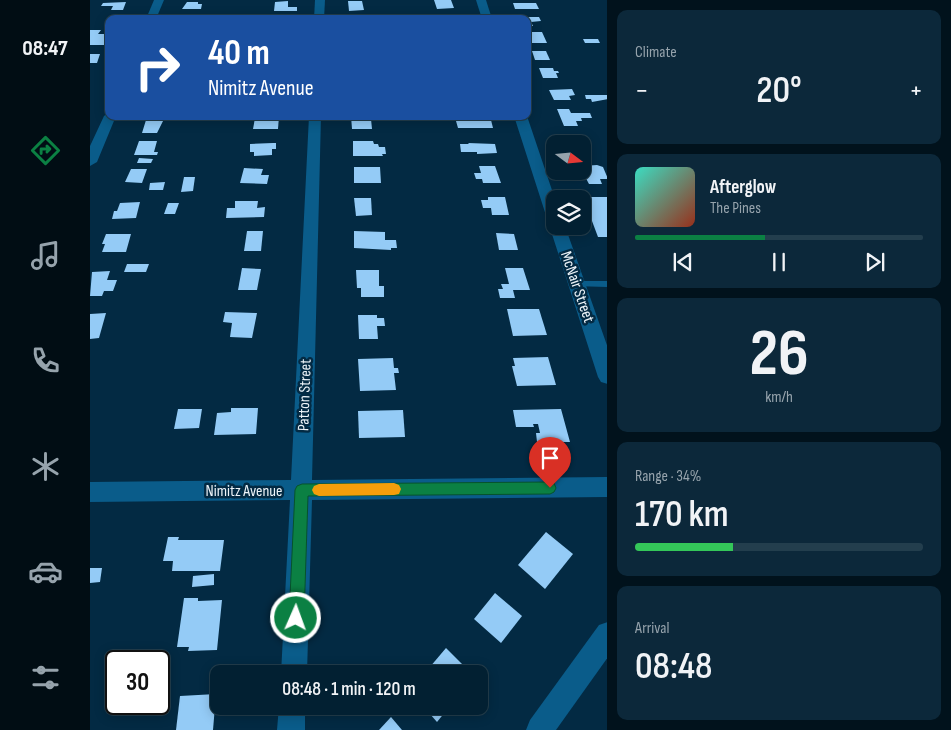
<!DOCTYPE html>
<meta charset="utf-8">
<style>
:root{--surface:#022032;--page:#0c283a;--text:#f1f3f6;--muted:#96a3ac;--line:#233e4d;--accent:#0b8043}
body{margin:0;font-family:"Sofia Sans Condensed",sans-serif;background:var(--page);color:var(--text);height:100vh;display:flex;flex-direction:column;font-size:19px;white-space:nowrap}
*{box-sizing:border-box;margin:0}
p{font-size:16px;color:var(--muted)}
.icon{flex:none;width:28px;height:28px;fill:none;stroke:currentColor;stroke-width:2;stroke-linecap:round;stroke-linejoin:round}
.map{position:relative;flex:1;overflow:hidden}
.drawer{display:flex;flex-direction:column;gap:10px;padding:10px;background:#01121c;width:344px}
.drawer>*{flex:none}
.guide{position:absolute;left:15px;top:15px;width:426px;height:105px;border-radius:10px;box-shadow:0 2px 12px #0003,0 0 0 1px var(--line);background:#1a4fa0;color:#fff;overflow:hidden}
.needle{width:32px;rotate:106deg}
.controls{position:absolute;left:456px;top:135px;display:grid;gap:10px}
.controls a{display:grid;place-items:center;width:45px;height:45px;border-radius:10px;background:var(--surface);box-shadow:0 2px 12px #0003,0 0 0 1px var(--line);font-size:25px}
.speed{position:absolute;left:15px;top:650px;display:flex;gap:10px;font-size:25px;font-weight:700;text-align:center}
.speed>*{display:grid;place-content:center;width:65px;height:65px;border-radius:50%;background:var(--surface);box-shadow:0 2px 12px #0003,0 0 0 1px var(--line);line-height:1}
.speed .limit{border:2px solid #111;border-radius:8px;background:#fff;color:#111}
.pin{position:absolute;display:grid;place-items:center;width:42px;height:42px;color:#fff;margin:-51px -21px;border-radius:50% 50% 50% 0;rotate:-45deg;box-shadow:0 0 5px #0007}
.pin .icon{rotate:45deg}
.me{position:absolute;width:55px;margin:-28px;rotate:2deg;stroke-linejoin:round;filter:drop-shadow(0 0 4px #0008)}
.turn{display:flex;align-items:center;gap:18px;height:105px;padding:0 20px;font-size:22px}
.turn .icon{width:65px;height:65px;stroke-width:2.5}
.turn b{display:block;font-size:35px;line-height:42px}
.big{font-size:38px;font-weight:600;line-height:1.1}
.drawer .widget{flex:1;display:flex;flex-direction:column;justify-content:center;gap:8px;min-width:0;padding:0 18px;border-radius:10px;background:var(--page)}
.drawer .dial{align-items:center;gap:0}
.dial b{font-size:65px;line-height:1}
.song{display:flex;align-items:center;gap:15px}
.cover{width:60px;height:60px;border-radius:8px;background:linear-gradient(135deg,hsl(170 70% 55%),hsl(10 70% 35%))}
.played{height:5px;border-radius:2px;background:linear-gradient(90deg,var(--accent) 45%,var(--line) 45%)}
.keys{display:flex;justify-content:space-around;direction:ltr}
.heat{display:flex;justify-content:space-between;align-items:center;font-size:28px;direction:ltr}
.charge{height:8px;border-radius:4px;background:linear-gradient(90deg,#34c759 34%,var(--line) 0)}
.trip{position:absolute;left:120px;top:665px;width:278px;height:50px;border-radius:10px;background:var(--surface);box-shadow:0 2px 12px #0003,0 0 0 1px var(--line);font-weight:600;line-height:50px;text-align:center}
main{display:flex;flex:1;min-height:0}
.menu{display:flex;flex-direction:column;width:90px;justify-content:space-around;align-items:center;background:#010d14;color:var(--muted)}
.menu .icon{width:35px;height:35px}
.menu .current{color:var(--accent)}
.menu b{font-size:22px;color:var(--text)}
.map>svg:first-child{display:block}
.building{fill:#94cbf6}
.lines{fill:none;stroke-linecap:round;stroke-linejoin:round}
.lane{fill:#0a5c8a;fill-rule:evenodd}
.street{fill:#0a5c8a;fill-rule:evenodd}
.route{fill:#0b8043;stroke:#07532c}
.slow{fill:#f59e0b}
.labels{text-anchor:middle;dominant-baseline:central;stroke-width:5;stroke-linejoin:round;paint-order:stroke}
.street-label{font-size:16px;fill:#edf4f9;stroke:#032a43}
</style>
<main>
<nav class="menu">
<b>08:47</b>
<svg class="icon current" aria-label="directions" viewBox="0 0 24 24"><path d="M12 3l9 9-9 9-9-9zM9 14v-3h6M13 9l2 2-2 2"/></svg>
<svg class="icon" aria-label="music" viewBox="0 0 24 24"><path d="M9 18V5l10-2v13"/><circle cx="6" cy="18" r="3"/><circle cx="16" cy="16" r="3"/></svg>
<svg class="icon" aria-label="phone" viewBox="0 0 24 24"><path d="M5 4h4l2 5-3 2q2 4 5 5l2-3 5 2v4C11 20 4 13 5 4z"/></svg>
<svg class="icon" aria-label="climate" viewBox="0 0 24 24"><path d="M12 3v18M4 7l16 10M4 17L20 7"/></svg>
<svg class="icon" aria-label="car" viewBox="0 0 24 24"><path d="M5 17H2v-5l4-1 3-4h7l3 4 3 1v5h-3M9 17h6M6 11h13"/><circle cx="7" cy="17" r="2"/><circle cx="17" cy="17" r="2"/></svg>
<svg class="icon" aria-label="filters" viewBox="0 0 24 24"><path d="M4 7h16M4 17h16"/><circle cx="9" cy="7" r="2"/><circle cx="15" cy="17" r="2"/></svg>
</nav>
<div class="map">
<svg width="518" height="730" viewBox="0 0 518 730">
<rect width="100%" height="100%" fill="#032a43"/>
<g class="building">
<polygon points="344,0 361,0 364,8 347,9"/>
<polygon points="198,1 198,7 207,7 207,11 184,11 185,2"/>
<polygon points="258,1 272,1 274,10 259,11"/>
<polygon points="36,2 33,10 21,10 23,6 11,6 13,3"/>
<polygon points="97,2 108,2 108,4 112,4 111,9 92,9"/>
<polygon points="423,3 446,3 449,9 425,9"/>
<polygon points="428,17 449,17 451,21 441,22 443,26 438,26 438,19 429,19"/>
<polygon points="0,30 11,30 8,34 19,34 19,45 0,45"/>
<polygon points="438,32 452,32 457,43 439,43"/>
<polygon points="493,39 508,39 510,43 495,43"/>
<polygon points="442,51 456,51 460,60 445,60"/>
<polygon points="0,54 10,54 7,63 0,63"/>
<polygon points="449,68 463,68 464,71 468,71 469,73 466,73 468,78 453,78"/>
<polygon points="482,89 485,95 479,96 481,100 464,100 459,90"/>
<polygon points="495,95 518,95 518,99 502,102 501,99 496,99"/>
<polygon points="467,109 479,109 481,113 500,113 502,118 491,118 492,121 486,121 488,126 474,126"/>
<polygon points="69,116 83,116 82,119 74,119 67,133 52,133 56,120 68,120"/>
<polygon points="184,116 189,116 188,129 163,129 165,118"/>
<polygon points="261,116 286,116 286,119 281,119 282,129 262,129"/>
<polygon points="376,117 389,117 390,120 401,120 403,128 368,128 366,121 377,121"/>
<polygon points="477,138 493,138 500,153 492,153 492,144 480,144"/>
<polygon points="49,141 67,141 64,152 68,152 67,155 44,155"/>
<polygon points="263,141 283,141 284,144 288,144 289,147 295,147 296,154 292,154 293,156 263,156"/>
<polygon points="183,143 186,143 186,149 182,149 182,155 164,156 164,152 160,152 160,144"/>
<polygon points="378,143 405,144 407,153 387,154 387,152 371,152 370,144 379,144"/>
<polygon points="49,158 63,159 61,163 47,163"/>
<polygon points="507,165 513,167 518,179 510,179 512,184 499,184 492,171 492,166"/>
<polygon points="389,166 405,166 411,183 393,183 392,179 386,179 384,173 391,173"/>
<polygon points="264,167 290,167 291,183 264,183"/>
<polygon points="154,168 173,169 171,175 179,175 177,184 150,183"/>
<polygon points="41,169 57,169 52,183 35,182"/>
<polygon points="94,177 105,177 103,191 91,192"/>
<polygon points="75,182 73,190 59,190 60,183"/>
<polygon points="398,197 415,197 419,215 402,215 401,208 393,208 391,200 398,200"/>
<polygon points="493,197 518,197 518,237 508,237"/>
<polygon points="264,198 281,198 282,215 266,216"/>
<polygon points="145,201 168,201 167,208 175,207 174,217 136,218 137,208 145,208"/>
<polygon points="50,202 46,218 22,219 24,211 27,211 30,203"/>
<polygon points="78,203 89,203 85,214 74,214"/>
<polygon points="157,231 173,231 171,251 154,251"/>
<polygon points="264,231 295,232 295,240 306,240 307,248 301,248 301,250 264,248"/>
<polygon points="406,233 424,234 428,250 409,250"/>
<polygon points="16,234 41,234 36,252 12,252 15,244 12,244"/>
<polygon points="37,264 59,264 56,272 34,272"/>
<polygon points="152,268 171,269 167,290 148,290"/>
<polygon points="415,268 433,268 440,290 423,290 425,298 410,298 408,289 413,289 411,284 419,284"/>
<polygon points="266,270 289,270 289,286 294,286 294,297 271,297 271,288 267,288"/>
<polygon points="20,271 17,280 27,280 23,291 14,291 12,296 0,296 2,272"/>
<polygon points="417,309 449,309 457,335 423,336"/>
<polygon points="135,312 167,313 162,338 140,337 142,323 133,322"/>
<polygon points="16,313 9,338 0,339 0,314"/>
<polygon points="268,315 287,315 287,318 294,318 295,326 287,326 288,339 269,339"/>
<polygon points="458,357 466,385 427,386 422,366 425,366 423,358"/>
<polygon points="303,358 304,368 308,368 309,373 304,373 306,390 270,391 268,359"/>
<polygon points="141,408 168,408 166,434 124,435 127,413 141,412"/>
<polygon points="88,409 112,409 109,428 84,429"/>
<polygon points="471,409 480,442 447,442 446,433 450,433 448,424 443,424 444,427 426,427 423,410"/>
<polygon points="313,410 315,437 269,438 268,411"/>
<polygon points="456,532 483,554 455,589 428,565"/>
<polygon points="78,537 89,537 88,540 134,540 130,571 82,571 83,561 73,561"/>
<polygon points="0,568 12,568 10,582 0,583"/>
<polygon points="124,574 124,585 102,587 103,576"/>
<polygon points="405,593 432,616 411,643 384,619"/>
<polygon points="94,598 108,598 108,601 132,600 127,650 98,651 99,647 87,647"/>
<polygon points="356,648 382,674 334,674"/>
<polygon points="126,694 123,730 86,730 90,696"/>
<polygon points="333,706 360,706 347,722"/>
<polygon points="301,717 312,730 289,730"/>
</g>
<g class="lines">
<polygon class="lane" points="486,281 518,281 518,287 483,286 482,284"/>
<g class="street">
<polygon points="64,0 74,0 66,19 56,19"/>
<polygon points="225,0 235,0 234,19 224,19"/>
<polygon points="386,0 396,0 402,19 392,19"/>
<polygon points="19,112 19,116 26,116 7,162 0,166 0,146 14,116"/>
<polygon points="219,116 231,116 222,480 518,477 518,497 222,500 217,674 191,674 200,500 0,502 0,482 201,480"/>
<polygon points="424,116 437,116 465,199 465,226 475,226 518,348 518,384 511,382 508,377"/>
<polygon points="518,622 518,657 466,730 436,730 440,720 509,625"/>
<polygon points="189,706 215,706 215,730 187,730"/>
</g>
</g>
<polygon class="route" points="460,482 464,483 466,488 464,492 460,494 218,496 214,618 212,623 206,625 201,623 199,618 205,490 207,486 212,484"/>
<polygon class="slow" points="304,483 309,485 311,489 309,494 304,495 229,496 224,494 222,490 224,486 229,484"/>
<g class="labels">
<g class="street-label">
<text transform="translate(487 287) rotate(71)">McNair Street</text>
<text transform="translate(215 395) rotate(-88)">Patton Street</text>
<text x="154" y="491">Nimitz Avenue</text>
</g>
</g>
</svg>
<div class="controls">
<a><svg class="needle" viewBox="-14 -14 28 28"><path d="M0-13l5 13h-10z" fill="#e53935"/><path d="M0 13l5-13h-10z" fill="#96a3ac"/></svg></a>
<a><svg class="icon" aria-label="layers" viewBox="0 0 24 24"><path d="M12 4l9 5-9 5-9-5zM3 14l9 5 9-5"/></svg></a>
</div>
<div class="speed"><div class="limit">30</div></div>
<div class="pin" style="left:460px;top:488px;background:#d93025"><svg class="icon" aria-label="arrive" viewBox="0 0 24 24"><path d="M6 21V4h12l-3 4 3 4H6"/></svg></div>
<svg class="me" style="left:206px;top:618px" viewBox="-20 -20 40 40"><circle r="17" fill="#0b8043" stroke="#fff" stroke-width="3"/><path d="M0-11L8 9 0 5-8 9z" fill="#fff"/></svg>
<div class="trip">08:48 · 1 min · 120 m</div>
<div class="guide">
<div class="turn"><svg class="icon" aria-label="right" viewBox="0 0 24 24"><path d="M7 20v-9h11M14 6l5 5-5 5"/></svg><div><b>40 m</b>Nimitz Avenue</div></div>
</div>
</div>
<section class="drawer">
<div class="widget"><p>Climate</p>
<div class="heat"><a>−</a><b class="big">20°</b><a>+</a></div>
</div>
<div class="widget">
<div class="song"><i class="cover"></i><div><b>Afterglow</b><p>The Pines</p></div></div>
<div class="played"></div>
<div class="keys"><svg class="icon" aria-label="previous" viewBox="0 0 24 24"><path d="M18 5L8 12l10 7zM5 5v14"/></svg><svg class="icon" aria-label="pause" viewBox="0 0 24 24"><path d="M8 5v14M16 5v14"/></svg><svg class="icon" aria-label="next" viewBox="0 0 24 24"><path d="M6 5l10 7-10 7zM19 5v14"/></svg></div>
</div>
<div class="widget dial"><b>26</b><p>km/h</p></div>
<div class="widget"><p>Range · 34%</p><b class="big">170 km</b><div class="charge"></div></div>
<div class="widget"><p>Arrival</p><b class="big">08:48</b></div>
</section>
</main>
